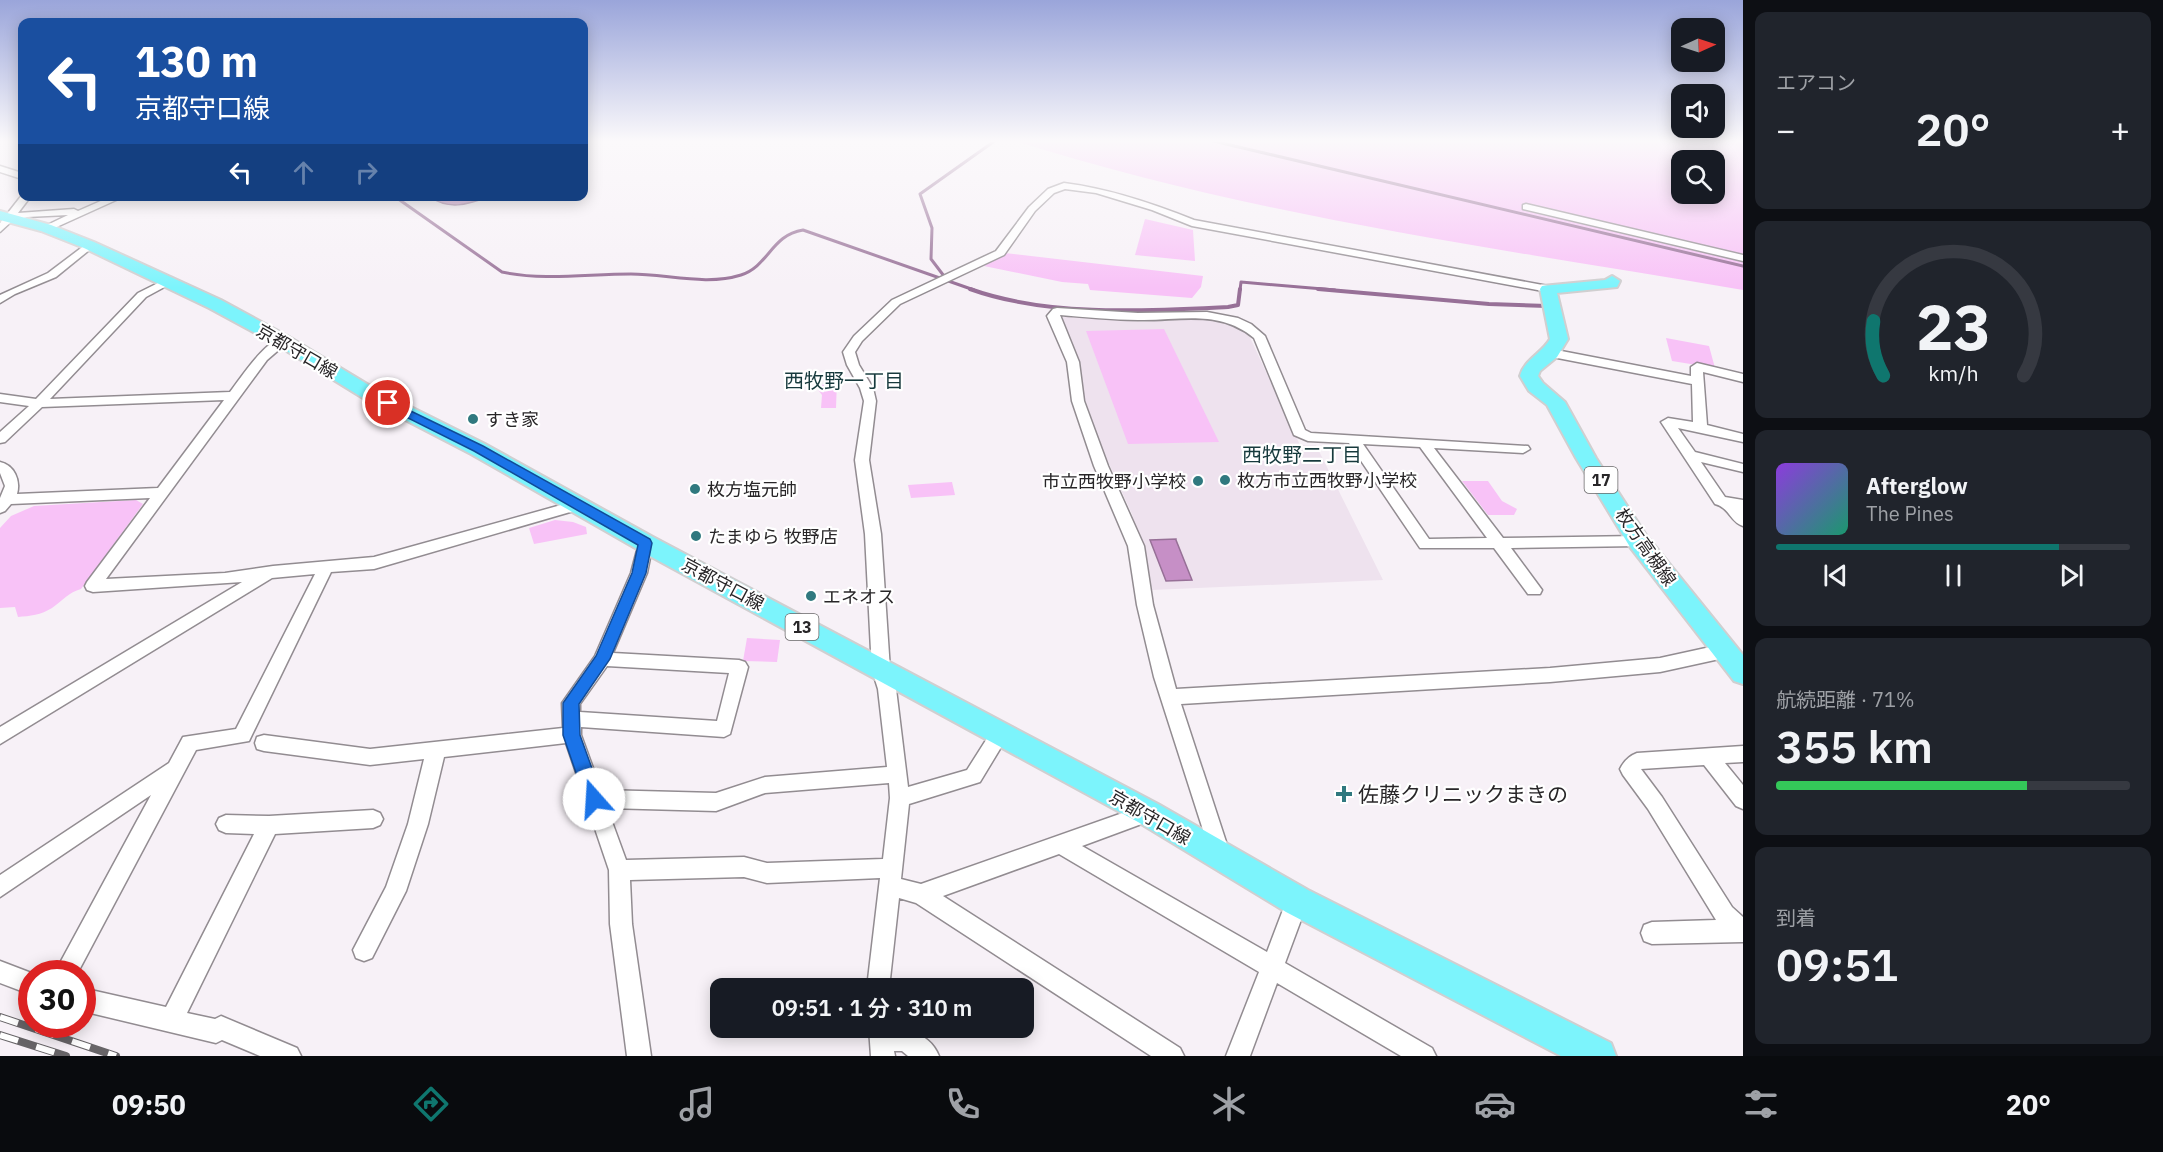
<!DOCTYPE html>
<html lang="ja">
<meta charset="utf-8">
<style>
:root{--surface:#171b24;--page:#20242c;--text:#f1f3f6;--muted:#9ea1a6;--line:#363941;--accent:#0f766e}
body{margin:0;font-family:"IBM Plex Sans","Noto Sans JP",sans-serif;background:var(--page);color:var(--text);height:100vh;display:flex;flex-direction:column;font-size:22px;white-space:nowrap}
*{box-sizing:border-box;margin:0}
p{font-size:20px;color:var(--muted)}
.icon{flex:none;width:33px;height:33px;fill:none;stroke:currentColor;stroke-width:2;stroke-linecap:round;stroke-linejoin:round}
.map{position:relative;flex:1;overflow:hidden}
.sheet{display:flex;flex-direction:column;gap:12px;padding:12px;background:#0d0f14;width:420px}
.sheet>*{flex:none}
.banner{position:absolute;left:18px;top:18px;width:570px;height:183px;border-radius:12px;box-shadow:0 3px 15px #0003;background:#1a4fa0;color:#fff;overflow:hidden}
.needle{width:39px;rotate:87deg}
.fabs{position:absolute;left:1671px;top:18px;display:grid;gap:12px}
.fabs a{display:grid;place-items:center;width:54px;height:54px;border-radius:12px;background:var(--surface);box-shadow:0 3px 15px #0003;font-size:30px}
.speed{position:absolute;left:18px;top:960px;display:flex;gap:12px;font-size:30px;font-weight:700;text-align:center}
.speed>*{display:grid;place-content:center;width:78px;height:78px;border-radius:50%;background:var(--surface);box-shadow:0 3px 15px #0003;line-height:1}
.speed .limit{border:9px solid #d22;background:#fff;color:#111}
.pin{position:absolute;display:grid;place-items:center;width:51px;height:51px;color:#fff;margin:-26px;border:3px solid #fff;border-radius:50%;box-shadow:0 2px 6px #0007}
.me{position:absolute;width:66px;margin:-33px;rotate:341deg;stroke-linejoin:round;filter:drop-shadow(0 0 4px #0008)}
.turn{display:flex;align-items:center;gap:21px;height:126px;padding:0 18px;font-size:27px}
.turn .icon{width:78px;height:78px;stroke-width:2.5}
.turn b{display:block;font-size:42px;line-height:51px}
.lanes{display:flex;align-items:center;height:57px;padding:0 18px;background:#0003;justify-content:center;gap:30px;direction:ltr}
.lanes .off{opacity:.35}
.big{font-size:45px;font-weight:600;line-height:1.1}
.sheet .widget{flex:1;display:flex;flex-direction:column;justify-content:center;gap:9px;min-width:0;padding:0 21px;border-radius:12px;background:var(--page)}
.sheet .dial{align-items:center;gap:0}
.dial svg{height:156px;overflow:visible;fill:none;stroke:var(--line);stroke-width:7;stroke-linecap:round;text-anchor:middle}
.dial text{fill:var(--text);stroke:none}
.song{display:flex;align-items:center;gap:18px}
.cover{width:72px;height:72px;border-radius:9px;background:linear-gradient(135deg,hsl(270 70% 55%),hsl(160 70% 35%))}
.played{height:6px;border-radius:3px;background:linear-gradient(90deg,var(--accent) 80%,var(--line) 80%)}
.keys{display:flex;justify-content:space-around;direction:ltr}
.heat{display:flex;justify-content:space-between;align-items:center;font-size:33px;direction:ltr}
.charge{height:9px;border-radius:4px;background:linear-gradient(90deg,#34c759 71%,var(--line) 0)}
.trip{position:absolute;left:710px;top:978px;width:324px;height:60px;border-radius:12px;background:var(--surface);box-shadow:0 3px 15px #0003;font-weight:600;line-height:60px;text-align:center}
.tab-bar{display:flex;height:96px;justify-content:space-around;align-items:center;background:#090b0e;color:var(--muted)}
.tab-bar .icon{width:42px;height:42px}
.tab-bar .on{color:var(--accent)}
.tab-bar b{font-size:27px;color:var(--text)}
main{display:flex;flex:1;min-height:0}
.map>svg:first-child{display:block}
.built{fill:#eee2ee}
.green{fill:#f8c2f7;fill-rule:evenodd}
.water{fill:#c68fc6;stroke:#977097;stroke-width:1.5}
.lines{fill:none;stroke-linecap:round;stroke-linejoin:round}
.stream-far1{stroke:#977097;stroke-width:3}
.stream{stroke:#977097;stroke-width:4}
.street-casing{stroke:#928c91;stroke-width:3}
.primary-casing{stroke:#d0cfd0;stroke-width:4}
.street{fill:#fff;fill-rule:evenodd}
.primary{fill:#7cf4fc;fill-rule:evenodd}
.rail-casing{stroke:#676467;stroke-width:8}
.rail{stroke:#fff;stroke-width:6;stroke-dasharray:19;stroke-linecap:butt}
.route{fill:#1a73e8;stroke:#114b97;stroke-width:1.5}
.poi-dot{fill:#30797f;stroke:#fff;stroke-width:2}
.labels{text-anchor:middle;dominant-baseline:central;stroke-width:4.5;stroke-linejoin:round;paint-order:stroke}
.shield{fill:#fff;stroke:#686768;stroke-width:1.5}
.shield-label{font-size:16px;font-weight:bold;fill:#282628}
.street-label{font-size:18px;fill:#282628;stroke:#fff}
.poi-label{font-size:18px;fill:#282628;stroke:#fff;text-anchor:start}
.neighbourhood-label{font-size:20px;fill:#173a3d;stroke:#fff}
.near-poi-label{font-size:21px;fill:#282628;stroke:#fff;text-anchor:start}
</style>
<main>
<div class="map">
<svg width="1743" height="1056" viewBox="0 0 1743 1056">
<rect width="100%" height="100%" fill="#f7f1f7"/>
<polygon class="built" points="1066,315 1143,322 1199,318 1215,320 1232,323 1247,331 1300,445 1316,445 1383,580 1152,590 1132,514 1100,444 1082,390 1080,362 1059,320"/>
<g class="green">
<path d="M1012,140H1743V290C1497,248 1251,216 1012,140ZM1682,160H1714V194H1682Z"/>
<polygon points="1145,219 1193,230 1195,261 1135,255"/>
<polygon points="1005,253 1203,276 1201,287 1192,298 1090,290 1088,284 1062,282 984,266"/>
<polygon points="1164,329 1219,442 1128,444 1086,331"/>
<polygon points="1666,338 1709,346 1715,368 1672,361"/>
<polygon points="837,380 836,408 821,408 822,395 816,387"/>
<polygon points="1462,481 1488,481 1502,501 1517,509 1514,515 1488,515"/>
<polygon points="952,482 955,495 911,498 908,485"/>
<path d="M136,500L143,504L81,589C69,592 62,601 52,608C41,615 30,616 18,617L15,607L0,608V528L11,516L34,506Z"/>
<polygon points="555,520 573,522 586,527 587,534 534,544 529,528"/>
<polygon points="747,638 780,640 777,662 743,661"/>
</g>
<g class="water">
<path d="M430,197H488C466,205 449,210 430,197Z"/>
<polygon points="1176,539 1176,540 1192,580 1166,581 1150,540"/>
</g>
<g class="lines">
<g class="stream-far1">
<polyline points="1209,140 1743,266"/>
<path d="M394,196L502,272C545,281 587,274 631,274C667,274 706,286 741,275C769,266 771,235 803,230L974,290"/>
<polyline points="947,280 931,259 932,228 920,194 996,140"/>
<polyline points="1240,290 1241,282 1335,290"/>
</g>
<g class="stream">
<path d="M970,289C1048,317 1145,311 1228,307L1238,305L1240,289"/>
<polyline points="1318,289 1489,304 1547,306"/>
</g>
<g class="street-casing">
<g id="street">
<polygon points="0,166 22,173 22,179 0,172"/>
<path d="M1064,183C1110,189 1152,203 1194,220L1548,286L1553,289L1548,292L1192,226L1152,210L1096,193L1065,189L1054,193L1035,211L1004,255L900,304L862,341L855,352L859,365L873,388L876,401L869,460L881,534L890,670L896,689L908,787L967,770L993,729L1000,726L1007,729L1009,734L980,782L909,804L901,879L921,884L1148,804L1155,807L1158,813L1155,819L1082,846L1267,952L1289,894L1297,891L1305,894L1308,901L1285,963L1432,1048L1436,1056H1401L1277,983L1250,1056H1226L1259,972L1059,854L943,896L1180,1048L1184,1056H1151L916,903L899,898L889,988H867L880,878L767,883L744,877L630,880L632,924L651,1056H627L610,924L609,870L566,743L444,757L428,824L406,891L372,958L364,961L356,958L353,950L386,887L408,824L424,759L370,765L264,751L257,749L255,743L257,737L264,735L370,749L563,728L562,703L595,656L631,573L640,539H650L653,543L647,573L613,653L739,660L745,662L748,667L730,734L724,737L581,727V735L601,790L716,793L765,777L887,767L878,689L872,670L865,534L855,460L864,401L860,388L847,365L843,352L854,336L892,300L996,251L1029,207L1048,189ZM607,666L729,673L717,721L580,712V704ZM889,783L890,798L883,859L767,863L744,857L626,860L607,808L716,811L765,793Z"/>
<polygon points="22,195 31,196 18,213 74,209 78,211 112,196 125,196 50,230 41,228 68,215 27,217 12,221 0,232 0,223"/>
<polygon points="1526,204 1743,255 1743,261 1523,209 1523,205"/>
<polygon points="89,242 93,243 93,247 56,277 15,294 0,303 0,295 48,273"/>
<path d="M166,279L170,280V284L146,297L50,399L230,392C241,378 268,335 287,338L289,341L267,360L106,579L225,573L273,566L374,557L579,500L586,505L584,508L374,569L331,572L249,741L196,750L77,974H54L151,795L0,897V875L169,763L183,737L236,729L315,574L272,578L0,744V727L242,582L93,592L87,590L85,586L87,582L150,498L11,504L5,511L0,513V498L5,486L0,473V462C14,465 21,480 17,494L158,488L224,400L42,407L5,442L0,443V432L29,406L0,402V394L36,399L138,293Z"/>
<path d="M1057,308L1138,313L1207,312L1238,318L1251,324L1265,336L1305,430L1311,433L1528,446L1530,449L1523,453L1434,448L1503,538L1638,536L1646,541L1638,546L1511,548L1542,590L1540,594H1528L1494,548H1420L1349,443L1308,441L1294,435L1254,338C1218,309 1181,321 1138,320C1112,320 1086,317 1060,315L1079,362L1084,401L1108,466L1144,546L1153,605L1176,689L1550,668L1660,658L1724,644L1730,646L1733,651L1730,656L1724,658L1660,672L1550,682L1181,704L1230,854L1227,861L1220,864L1213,861L1154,677L1137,605L1128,546L1094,466L1072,401L1067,362L1047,316L1053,309ZM1363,444L1420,447L1487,538L1429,539Z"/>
<path d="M1551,349L1691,376V367L1697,363L1743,374V382L1703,372L1707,425L1743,434V442L1678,428L1695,452L1743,464V472L1701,462L1725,497L1743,500V526C1730,522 1730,508 1715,504L1661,422L1668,418L1693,422L1692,384L1547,356L1545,353Z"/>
<path d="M1743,746V762L1725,763L1743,785V809L1736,806L1704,765L1641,769L1662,797L1732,907L1743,917V942L1652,944L1644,941L1641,933L1644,925L1652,922L1716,920L1648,809L1623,775L1620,769C1624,761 1629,756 1637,753Z"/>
<polygon points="373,810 380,813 383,819 380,825 373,828 275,834 187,1013 215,1019 221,1016 297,1048 301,1056 260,1056 222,1040 216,1043 82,1011 82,988 166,1007 254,834 226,833 219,830 216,824 219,818 226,815 269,816"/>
<polygon points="0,961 34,974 32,974 32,995 0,983"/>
<path d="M869,1028C896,1028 927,1027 939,1056H908L902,1051H894L895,1056H871Z"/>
</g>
</g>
<g class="primary-casing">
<g id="primary">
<polygon points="0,211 51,225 94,242 221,300 289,337 377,390 485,444 653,537 1158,804 1308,890 1611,1043 1616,1056 1561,1056 1286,912 1138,822 637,549 471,454 363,398 277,345 209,308 84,248 41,231 0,220"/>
<path d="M1612,276L1620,281L1617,287L1557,293L1568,339L1557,357L1540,371L1538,376L1543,383L1565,402L1596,458L1646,535L1743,655V684L1734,681L1630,547L1576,458L1547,405L1529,391L1520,376C1524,360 1542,353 1550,339L1540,289L1542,286L1605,280Z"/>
</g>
</g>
<use href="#street" class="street"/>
<use href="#primary" class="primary"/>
<g class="rail-casing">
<g id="rail">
<polyline points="0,1017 116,1056"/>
<polyline points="0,1035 66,1056"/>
</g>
</g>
<use href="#rail" class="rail"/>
</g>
<linearGradient id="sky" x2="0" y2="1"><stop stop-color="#9aa5da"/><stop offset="0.49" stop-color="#fbf9fb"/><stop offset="1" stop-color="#fbf9fb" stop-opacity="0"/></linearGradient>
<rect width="1743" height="288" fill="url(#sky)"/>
<polygon class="route" points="388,400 483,446 650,539 652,543 646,573 610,659 579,704 580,735 603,799 600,805 594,807 588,805 585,799 563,735 563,703 596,656 632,573 638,545 474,451 384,406 382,403"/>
<g class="poi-dot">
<circle cx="473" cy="419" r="6"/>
<circle cx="1225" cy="480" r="6"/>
<circle cx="1198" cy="481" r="6"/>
<circle cx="695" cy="489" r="6"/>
<circle cx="696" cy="536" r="6"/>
<circle cx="811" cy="596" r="6"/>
<path d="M1341 785h6v6h6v6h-6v6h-6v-6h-6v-6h6z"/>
</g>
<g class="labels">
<g class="shield">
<rect x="1584.5" y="467" width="33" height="26" rx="4.5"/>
<rect x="785.5" y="614" width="33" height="26" rx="4.5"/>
</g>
<g class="shield-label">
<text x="1601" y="480">17</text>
<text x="802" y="627">13</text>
</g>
<g class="street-label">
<text transform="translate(297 351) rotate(30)">京都守口線</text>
<text transform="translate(1646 547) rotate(55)">枚方高槻線</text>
<text transform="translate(723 584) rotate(28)">京都守口線</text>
<text transform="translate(1150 817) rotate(30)">京都守口線</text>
</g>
<g class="poi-label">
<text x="485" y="419">すき家</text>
<text x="1237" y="480">枚方市立西牧野小学校</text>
<text x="1186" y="481" text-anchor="end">市立西牧野小学校</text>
<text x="707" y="489">枚方塩元帥</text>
<text x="708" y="536">たまゆら 牧野店</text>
<text x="823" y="596">エネオス</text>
</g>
<g class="neighbourhood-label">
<text x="844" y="380">西牧野一丁目</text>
<text x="1302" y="454">西牧野二丁目</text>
</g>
<g class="near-poi-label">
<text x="1358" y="794">佐藤クリニックまきの</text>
</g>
</g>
</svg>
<div class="fabs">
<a><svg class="needle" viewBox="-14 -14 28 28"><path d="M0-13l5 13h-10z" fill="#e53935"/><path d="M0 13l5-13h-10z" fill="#9ea1a6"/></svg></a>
<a><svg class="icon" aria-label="sound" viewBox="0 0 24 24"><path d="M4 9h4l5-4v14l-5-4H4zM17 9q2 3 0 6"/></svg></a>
<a><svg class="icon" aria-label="search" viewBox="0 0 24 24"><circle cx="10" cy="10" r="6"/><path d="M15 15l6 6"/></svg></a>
</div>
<div class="speed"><div class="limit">30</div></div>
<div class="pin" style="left:388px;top:403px;background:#d93025"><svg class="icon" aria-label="arrive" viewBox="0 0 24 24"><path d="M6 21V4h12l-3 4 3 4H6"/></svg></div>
<svg class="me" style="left:594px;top:799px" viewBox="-20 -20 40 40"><circle r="19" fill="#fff"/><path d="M0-13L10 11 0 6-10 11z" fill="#1a73e8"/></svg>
<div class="trip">09:51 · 1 分 · 310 m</div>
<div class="banner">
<div class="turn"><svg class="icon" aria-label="left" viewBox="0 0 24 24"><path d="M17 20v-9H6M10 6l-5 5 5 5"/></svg><div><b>130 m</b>京都守口線</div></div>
<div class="lanes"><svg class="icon" aria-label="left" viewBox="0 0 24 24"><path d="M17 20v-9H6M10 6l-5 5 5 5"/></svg><svg class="icon off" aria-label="ahead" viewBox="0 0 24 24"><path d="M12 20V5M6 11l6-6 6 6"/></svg><svg class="icon off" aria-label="right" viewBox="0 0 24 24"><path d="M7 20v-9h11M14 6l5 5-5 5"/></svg></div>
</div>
</div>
<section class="sheet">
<div class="widget"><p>エアコン</p>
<div class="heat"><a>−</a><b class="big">20°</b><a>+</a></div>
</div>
<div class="widget dial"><svg viewBox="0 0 100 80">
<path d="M14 69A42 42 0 1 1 86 69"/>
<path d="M14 69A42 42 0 0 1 9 41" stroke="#0f766e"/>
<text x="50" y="56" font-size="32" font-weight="700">23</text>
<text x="50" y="72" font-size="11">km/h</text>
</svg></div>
<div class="widget">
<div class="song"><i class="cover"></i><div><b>Afterglow</b><p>The Pines</p></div></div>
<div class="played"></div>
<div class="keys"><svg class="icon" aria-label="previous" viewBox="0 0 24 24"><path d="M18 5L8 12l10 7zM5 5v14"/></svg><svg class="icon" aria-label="pause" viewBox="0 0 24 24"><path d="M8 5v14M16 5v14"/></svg><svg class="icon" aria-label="next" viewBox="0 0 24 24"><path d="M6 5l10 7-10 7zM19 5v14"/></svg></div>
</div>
<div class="widget"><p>航続距離 · 71%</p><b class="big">355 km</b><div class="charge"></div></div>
<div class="widget"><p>到着</p><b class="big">09:51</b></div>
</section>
</main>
<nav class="tab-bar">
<b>09:50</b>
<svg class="icon on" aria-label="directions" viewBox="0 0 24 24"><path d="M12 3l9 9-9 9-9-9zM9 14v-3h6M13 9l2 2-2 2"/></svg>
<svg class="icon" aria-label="music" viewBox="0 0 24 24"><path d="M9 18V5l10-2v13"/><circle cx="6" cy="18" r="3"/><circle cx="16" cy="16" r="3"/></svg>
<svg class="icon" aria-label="phone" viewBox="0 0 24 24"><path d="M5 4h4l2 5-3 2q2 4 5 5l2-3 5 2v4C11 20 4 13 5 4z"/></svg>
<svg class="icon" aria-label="climate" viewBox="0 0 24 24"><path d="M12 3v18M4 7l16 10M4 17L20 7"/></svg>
<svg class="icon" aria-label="car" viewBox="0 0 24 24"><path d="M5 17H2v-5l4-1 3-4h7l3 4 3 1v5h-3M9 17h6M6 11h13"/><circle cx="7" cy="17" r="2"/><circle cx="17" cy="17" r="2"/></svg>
<svg class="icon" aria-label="filters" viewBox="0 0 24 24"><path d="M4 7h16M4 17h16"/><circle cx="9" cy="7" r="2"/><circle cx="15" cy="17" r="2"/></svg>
<b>20°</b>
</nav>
